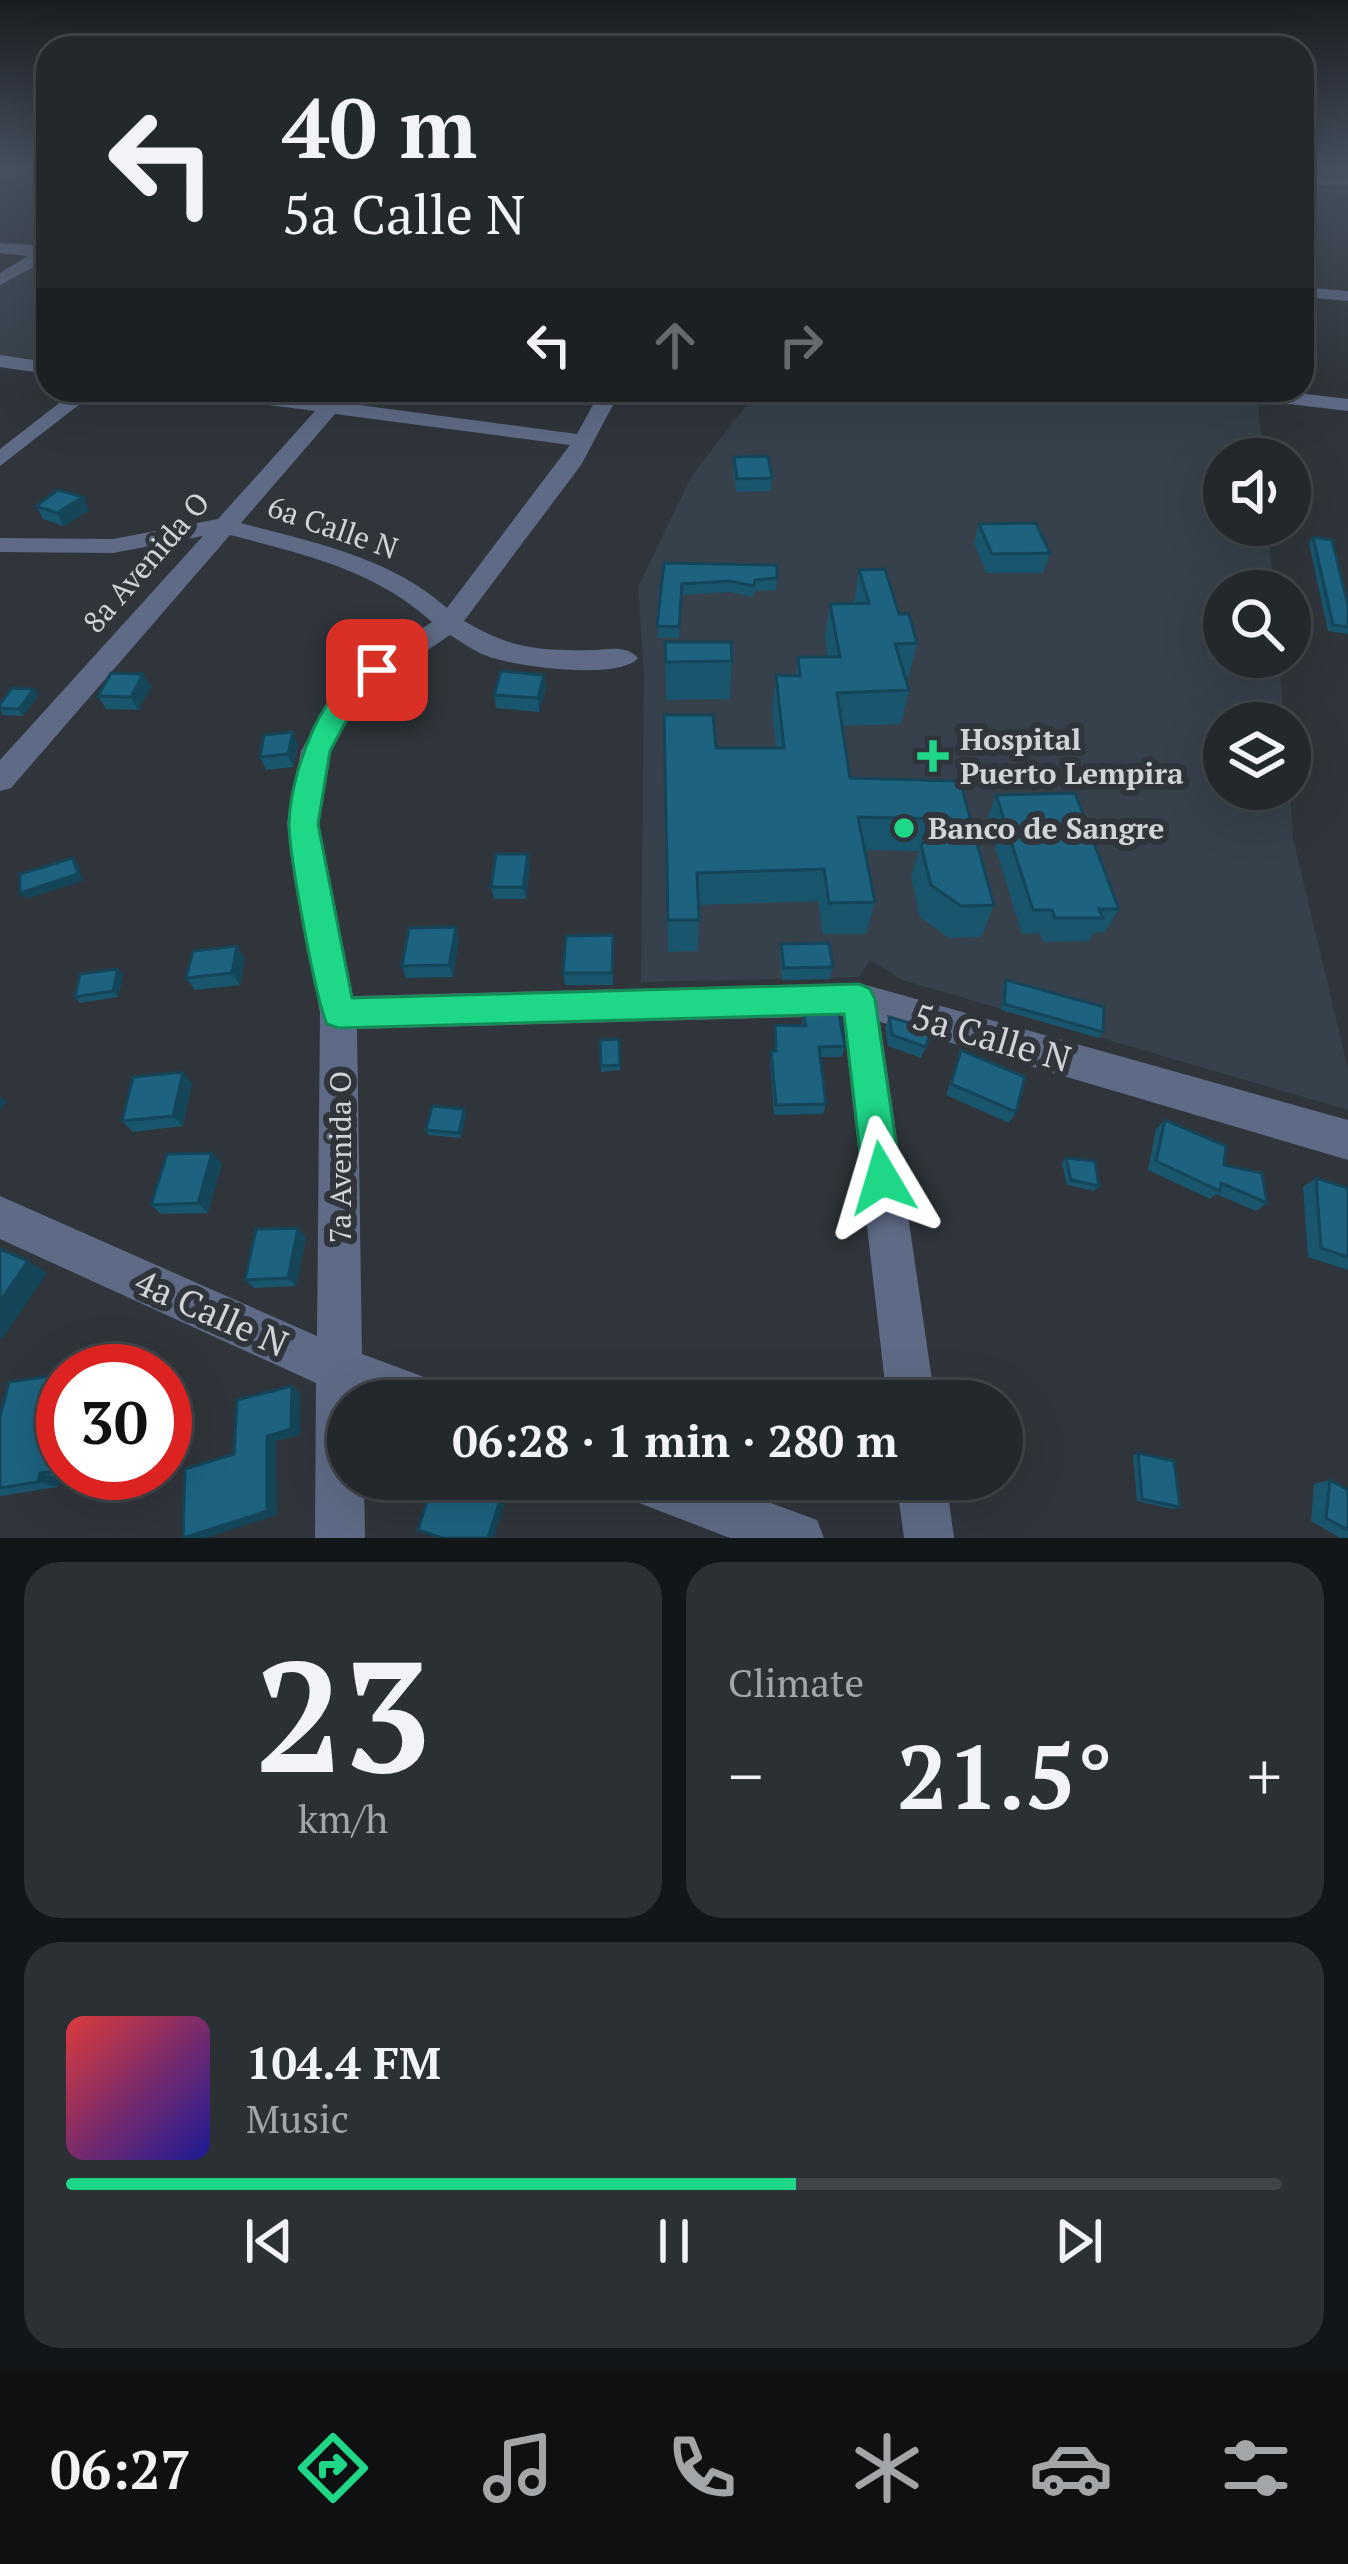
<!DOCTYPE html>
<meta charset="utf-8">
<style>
:root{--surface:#23282c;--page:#2b3034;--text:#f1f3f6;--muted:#a3a6a9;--line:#404448;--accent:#1ed888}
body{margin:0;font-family:"PT Serif",serif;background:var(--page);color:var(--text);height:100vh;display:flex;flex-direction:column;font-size:45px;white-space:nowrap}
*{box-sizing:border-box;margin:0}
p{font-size:39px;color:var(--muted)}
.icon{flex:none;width:66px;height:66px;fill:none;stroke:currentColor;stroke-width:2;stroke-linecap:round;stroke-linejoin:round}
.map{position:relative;height:1538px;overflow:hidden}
.details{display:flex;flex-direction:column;gap:24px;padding:24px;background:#131618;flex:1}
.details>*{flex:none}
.guide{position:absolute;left:36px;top:36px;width:1278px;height:366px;border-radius:36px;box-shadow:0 12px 48px #0002,0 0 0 3px var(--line);background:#23282c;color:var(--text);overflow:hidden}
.controls{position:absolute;left:1203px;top:438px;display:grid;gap:24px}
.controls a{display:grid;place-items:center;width:108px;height:108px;border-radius:50%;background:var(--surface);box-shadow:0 12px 48px #0002,0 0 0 3px var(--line);font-size:60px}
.speed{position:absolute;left:36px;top:1344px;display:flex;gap:24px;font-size:60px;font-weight:700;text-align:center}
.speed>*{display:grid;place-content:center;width:156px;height:156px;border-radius:50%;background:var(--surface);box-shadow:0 12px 48px #0002,0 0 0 3px var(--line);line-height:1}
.speed .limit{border:18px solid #d22;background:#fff;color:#111}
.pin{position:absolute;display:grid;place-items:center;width:102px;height:102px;color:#fff;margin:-51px;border-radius:24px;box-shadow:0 6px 18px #0006}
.me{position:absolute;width:132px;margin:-66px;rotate:353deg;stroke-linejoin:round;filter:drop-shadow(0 0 9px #0008)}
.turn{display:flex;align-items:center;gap:42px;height:252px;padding:0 48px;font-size:54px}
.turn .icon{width:156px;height:156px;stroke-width:2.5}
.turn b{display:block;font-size:84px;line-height:102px}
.lanes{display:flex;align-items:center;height:114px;padding:0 48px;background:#0003;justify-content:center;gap:60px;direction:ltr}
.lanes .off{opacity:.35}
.big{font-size:90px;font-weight:700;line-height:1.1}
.details .card{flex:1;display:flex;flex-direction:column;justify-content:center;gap:18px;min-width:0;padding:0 42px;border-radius:36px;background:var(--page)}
.details .dial{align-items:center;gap:0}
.dial b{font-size:156px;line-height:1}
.song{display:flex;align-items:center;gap:36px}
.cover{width:144px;height:144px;border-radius:18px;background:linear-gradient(135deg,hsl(0 70% 55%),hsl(240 70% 35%))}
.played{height:12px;border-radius:6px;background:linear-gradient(90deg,var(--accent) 60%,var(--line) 60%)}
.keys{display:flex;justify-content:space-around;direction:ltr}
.heat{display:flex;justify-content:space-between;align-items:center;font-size:66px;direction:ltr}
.details .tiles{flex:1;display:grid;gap:24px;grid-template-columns:1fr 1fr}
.card:last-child{grid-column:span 2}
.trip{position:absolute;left:327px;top:1380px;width:696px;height:120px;border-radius:60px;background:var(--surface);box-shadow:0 12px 48px #0002,0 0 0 3px var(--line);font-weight:700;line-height:120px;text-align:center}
.tab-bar{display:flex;height:192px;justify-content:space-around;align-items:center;background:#0e1012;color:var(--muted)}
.tab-bar .icon{width:84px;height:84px}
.tab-bar .active{color:var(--accent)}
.tab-bar b{font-size:54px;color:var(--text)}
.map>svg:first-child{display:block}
.built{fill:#37414b}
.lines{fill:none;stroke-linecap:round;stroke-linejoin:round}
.minor{fill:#5f6b86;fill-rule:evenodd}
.wall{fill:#19556d}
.shaded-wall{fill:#144559}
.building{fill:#1d637f;stroke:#144559;stroke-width:3}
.route{fill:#1ed888;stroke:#148c58;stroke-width:3}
.poi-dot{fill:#1ed888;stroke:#2f353b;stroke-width:4.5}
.labels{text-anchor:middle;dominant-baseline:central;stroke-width:12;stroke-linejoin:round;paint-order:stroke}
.street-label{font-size:30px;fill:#d0d4d8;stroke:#2f353b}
.poi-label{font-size:30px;font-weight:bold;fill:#d0d4d8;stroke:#2f353b;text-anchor:start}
.near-street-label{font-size:36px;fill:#d0d4d8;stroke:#2f353b}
</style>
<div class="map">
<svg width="1348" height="1538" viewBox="0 0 1348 1538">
<rect width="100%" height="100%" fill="#2f353b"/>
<g class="built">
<polygon points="43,258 48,259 48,361 0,355 0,286"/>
<polygon points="758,390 1156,390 1258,403 1263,459 1224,459 1224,525 1268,525 1274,591 1224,591 1224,657 1279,657 1284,723 1224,723 1224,789 1290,789 1293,838 1348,1069 1348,1110 902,980 870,960 859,977 641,982 644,674 638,587 691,477"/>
</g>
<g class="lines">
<g class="minor">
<polygon points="27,171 48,171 48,176"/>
<rect x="1302" y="177" width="46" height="8"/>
<polygon points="0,243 48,246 48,259 0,285 0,273 28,256 0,253"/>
<polygon points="1302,287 1348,291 1348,301 1302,297"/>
<polygon points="0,355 48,362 48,374 0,367"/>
<polygon points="76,390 98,390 0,466 0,449"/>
<path d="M192,390H247L325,400L334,390H355L344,403L577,434L601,390H621L581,465L464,621C513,649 538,651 594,650C610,649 627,645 638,658C619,681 510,667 482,654C471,649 460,641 450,635L361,695L331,751L319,824L353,996L859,983L1348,1120V1160L880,1022L935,1401H887L843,1016L357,1029L362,1354L443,1384L450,1401H348V1479H364L365,1538H315L316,1383L0,1239V1196L317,1336L320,1013L287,824L301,751L340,682L432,622C375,570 303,554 230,535L11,788L0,791V760L203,536L113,553L0,552V538L113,539L218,519L315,411L202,396ZM335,414L570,445L447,608C390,557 313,542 241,523Z"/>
<polygon points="1213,390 1273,390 1348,399 1348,411 1223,396"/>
<polygon points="613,1479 706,1479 817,1520 824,1538 730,1538 621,1496"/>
<polygon points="896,1479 946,1479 954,1538 904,1538"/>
</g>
</g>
<g class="wall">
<polygon points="734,457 772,478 771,491 736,492 733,469"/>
<polygon points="36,506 89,510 64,526 43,519"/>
<polygon points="979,524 1050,553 1043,573 986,573 974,543"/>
<polygon points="1313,537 1348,606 1348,634 1328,631 1309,543"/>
<polygon points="664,563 777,578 776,590 754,591 754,597 730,592 682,595 679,638 657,638"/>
<polygon points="859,570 899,614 917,643 909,677 905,677 909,690 901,724 842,726 850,778 960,781 994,905 981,937 949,938 920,917 911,877 919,851 865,850 875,902 866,934 823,934 818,901 699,905 698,951 668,952 664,715 716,748 776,748 772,709 776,675 796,675 798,657 828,657 825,637 830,604 854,603"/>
<polygon points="665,642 732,661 730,699 666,700"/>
<polygon points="143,674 151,687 138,710 106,709 98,696"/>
<polygon points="546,688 539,712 496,708 494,695"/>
<polygon points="34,689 38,696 23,716 2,715 0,704"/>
<polygon points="298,745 293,767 266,770 260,757"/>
<polygon points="996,795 1119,909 1105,932 1094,933 1089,941 1043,942 1040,933 1022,934 987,820"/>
<polygon points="528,854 530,867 526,899 494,899 491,887"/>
<polygon points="613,935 613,985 565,985 563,973"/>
<polygon points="459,939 453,977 406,978 402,966"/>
<polygon points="781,944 833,967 830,979 782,980 780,956"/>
<polygon points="237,946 245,958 240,985 195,990 186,978"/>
<polygon points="118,969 123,975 118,997 80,1003 75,997"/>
<polygon points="1006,980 1103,1032 1099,1038 1001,1010 1003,986"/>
<polygon points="803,1011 845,1046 842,1057 820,1057 826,1104 823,1114 774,1115 770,1061 771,1051 774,1051 775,1025 802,1026"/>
<polygon points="889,1017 926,1047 921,1058 888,1046 885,1028"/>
<polygon points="619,1039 620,1070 601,1072 600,1040"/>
<polygon points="961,1050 1016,1112 1009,1123 946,1095"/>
<polygon points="192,1083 183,1126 133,1132 122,1121"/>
<polygon points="466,1114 461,1138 428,1135 426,1130"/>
<polygon points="1165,1120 1224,1165 1267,1203 1256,1211 1216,1194 1210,1199 1148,1170 1156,1129"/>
<polygon points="1066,1158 1099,1186 1094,1191 1067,1185 1062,1163"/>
<polygon points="222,1163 208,1213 161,1214 151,1205"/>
<polygon points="1316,1178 1348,1188 1348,1270 1308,1257 1303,1187"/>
<polygon points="306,1237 296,1286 254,1288 245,1280"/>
<polygon points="63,1374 63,1473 102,1473 60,1478 58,1487 0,1496 0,1416"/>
<polygon points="1138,1453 1180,1507 1173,1509 1137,1501 1133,1455"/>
<polygon points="1330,1480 1348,1490 1348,1538 1340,1538 1311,1521 1314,1484"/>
</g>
<g class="shaded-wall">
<polygon points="83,497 89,510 64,526 57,513"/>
<polygon points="143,674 151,687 138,710 131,697"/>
<polygon points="544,675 546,688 539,712 538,698"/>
<polygon points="34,689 38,696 23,716 19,709"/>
<polygon points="293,732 298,745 293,767 288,754"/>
<polygon points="528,854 530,867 526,899 523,887"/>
<polygon points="73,858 78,864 83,881 26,899 20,893"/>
<polygon points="456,927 459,939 453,977 449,965"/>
<polygon points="237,946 245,958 240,985 232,973"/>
<polygon points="118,969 123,975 118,997 113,991"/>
<polygon points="183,1072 192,1083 183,1126 173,1116"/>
<polygon points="0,1096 7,1102 0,1110"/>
<polygon points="464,1109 466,1114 461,1138 459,1133"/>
<polygon points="212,1153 222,1163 208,1213 198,1203"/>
<polygon points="298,1228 306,1237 296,1286 288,1278"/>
<polygon points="28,1261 47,1273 2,1339 0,1338 0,1301"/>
<polygon points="292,1386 300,1392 300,1435 276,1441 277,1515 206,1538 185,1538"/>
<polygon points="40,1473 60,1478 58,1487 38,1482"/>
<polygon points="502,1494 506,1498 494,1538 488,1538"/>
</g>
<g class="building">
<polygon points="768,456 772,478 737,479 734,457"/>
<polygon points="58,490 83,497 57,513 36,506"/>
<polygon points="1036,523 1050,553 992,554 979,524"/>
<polygon points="1313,537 1332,540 1348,606 1348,627 1333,625"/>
<polygon points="664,563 777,565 777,578 755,580 754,586 730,581 682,584 679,627 657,626"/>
<polygon points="885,569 899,614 909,614 917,643 895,644 909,690 837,693 850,778 960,781 994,905 961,906 931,885 921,845 948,819 858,817 875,902 829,903 824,869 697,873 699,920 668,920 664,715 713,715 716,748 784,748 776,675 800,676 798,657 840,657 830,604 869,603 859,570"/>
<polygon points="665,642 731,642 732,661 666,662"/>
<polygon points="501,671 544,675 538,698 494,695"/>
<polygon points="111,673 143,674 131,697 98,696"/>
<polygon points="12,688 34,689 19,709 0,708 0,704"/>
<polygon points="293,732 288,754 260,757 264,735"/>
<polygon points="1075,793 1119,909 1099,909 1103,918 1055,918 1052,910 1033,910 996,795"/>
<polygon points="496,854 528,854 523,887 491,887"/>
<polygon points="73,858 78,874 20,893 20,874"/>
<polygon points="456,927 449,965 402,966 409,928"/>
<polygon points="613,935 612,973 563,973 566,936"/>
<polygon points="829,943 833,967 784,968 781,944"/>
<polygon points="237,946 232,973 186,978 193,951"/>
<polygon points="118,969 113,991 75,997 80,974"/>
<polygon points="1006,980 1104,1007 1103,1032 1004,1004"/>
<polygon points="838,1010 845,1046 819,1047 826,1104 776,1105 771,1051 776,1051 775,1025 806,1026 803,1011"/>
<polygon points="889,1017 931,1029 926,1047 892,1035"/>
<polygon points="619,1039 620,1065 601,1066 600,1040"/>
<polygon points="961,1050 1025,1077 1016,1112 951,1084"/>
<polygon points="183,1072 173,1116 122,1121 133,1077"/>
<polygon points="432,1106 464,1109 459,1133 426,1130"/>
<polygon points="1165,1120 1226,1146 1224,1165 1262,1173 1267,1203 1221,1183 1220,1191 1156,1161"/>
<polygon points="212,1153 198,1203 151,1205 167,1154"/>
<polygon points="1066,1158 1095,1161 1099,1186 1071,1180"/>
<polygon points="1316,1178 1348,1188 1348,1257 1321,1248"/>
<polygon points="298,1228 288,1278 245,1280 256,1229"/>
<polygon points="0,1249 28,1261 0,1301"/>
<polygon points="63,1374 59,1389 63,1388 63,1470 40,1473 38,1482 0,1488 0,1416 9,1382"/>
<polygon points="292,1386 291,1429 267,1436 267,1511 183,1538 185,1469 234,1454 237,1400"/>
<polygon points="1138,1453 1174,1461 1180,1507 1142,1499"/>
<polygon points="434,1479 486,1479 483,1488 502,1494 488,1538 442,1538 418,1530"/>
<polygon points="1330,1480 1348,1490 1348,1530 1326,1518"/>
</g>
<linearGradient id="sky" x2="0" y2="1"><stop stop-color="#1a1d20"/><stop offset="0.44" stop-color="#475160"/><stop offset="1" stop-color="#475160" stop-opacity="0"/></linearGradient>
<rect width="1348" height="386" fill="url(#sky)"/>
<path class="route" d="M377,661L390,670L360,695L330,751L318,824L352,998L859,984L870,989L875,999L901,1178L895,1191L882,1196L869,1191L863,1178L844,1014L338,1028L327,1024C315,998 289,853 289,824C290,773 324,676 377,661Z"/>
<g class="poi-dot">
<path d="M927 738h12v12h12v12h-12v12h-12v-12h-12v-12h12z"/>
<circle cx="904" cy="828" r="12"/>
</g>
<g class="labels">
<g class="street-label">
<text transform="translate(333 527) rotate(19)">6a Calle N</text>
<text transform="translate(146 562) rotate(-49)">8a Avenida O</text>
<text transform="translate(340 1157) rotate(-90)">7a Avenida O</text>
</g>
<g class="poi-label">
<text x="960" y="739">Hospital<tspan x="960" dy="34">Puerto Lempira</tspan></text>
<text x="928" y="828">Banco de Sangre</text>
</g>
<g class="near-street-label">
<text transform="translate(992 1037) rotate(16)">5a Calle N</text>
<text transform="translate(212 1312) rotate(24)">4a Calle N</text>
</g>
</g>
</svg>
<div class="controls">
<a><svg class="icon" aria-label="sound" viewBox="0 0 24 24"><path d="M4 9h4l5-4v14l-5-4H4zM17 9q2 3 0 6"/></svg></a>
<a><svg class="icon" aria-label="search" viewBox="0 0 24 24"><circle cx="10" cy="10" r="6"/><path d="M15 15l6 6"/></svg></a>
<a><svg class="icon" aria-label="layers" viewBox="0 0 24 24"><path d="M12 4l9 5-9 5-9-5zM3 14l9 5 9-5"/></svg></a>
</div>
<div class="speed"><div class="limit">30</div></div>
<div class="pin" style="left:377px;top:670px;background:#d93025"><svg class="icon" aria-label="arrive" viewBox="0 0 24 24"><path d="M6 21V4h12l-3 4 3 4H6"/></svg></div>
<svg class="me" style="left:882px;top:1178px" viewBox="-20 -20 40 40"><path d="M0-17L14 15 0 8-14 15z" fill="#1ed888" stroke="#fff" stroke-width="4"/></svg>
<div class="trip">06:28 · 1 min · 280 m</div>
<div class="guide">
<div class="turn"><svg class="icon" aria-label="left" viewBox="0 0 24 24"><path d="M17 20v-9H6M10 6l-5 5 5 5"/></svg><div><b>40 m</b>5a Calle N</div></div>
<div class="lanes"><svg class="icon" aria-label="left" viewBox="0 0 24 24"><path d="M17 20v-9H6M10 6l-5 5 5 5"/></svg><svg class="icon off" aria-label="ahead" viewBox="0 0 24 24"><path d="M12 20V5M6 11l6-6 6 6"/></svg><svg class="icon off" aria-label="right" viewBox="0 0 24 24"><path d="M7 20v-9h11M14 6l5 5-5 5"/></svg></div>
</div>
</div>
<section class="details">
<div class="tiles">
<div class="card dial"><b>23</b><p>km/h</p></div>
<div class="card"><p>Climate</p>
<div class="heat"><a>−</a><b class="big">21.5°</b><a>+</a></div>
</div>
<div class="card">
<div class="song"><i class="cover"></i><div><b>104.4 FM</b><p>Music</p></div></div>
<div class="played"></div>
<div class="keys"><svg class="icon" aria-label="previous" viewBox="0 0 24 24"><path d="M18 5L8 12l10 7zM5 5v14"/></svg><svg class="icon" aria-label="pause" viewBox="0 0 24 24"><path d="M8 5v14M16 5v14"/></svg><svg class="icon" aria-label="next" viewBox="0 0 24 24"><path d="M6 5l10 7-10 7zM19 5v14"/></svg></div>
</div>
</div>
</section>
<nav class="tab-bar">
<b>06:27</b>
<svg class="icon active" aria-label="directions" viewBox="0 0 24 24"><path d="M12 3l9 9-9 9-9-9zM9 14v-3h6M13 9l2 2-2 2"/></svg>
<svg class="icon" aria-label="music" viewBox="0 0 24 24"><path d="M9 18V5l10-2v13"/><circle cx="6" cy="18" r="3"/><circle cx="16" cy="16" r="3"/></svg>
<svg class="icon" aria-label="phone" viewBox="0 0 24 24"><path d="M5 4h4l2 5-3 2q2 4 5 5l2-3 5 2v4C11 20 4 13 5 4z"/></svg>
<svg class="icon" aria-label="climate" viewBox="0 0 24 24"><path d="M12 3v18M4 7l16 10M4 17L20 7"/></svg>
<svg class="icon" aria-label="car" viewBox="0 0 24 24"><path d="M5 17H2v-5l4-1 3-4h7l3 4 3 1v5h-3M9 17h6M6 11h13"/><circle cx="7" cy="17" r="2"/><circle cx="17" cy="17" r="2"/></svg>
<svg class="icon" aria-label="filters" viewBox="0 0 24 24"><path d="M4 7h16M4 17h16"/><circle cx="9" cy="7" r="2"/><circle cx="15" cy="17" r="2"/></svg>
</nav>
